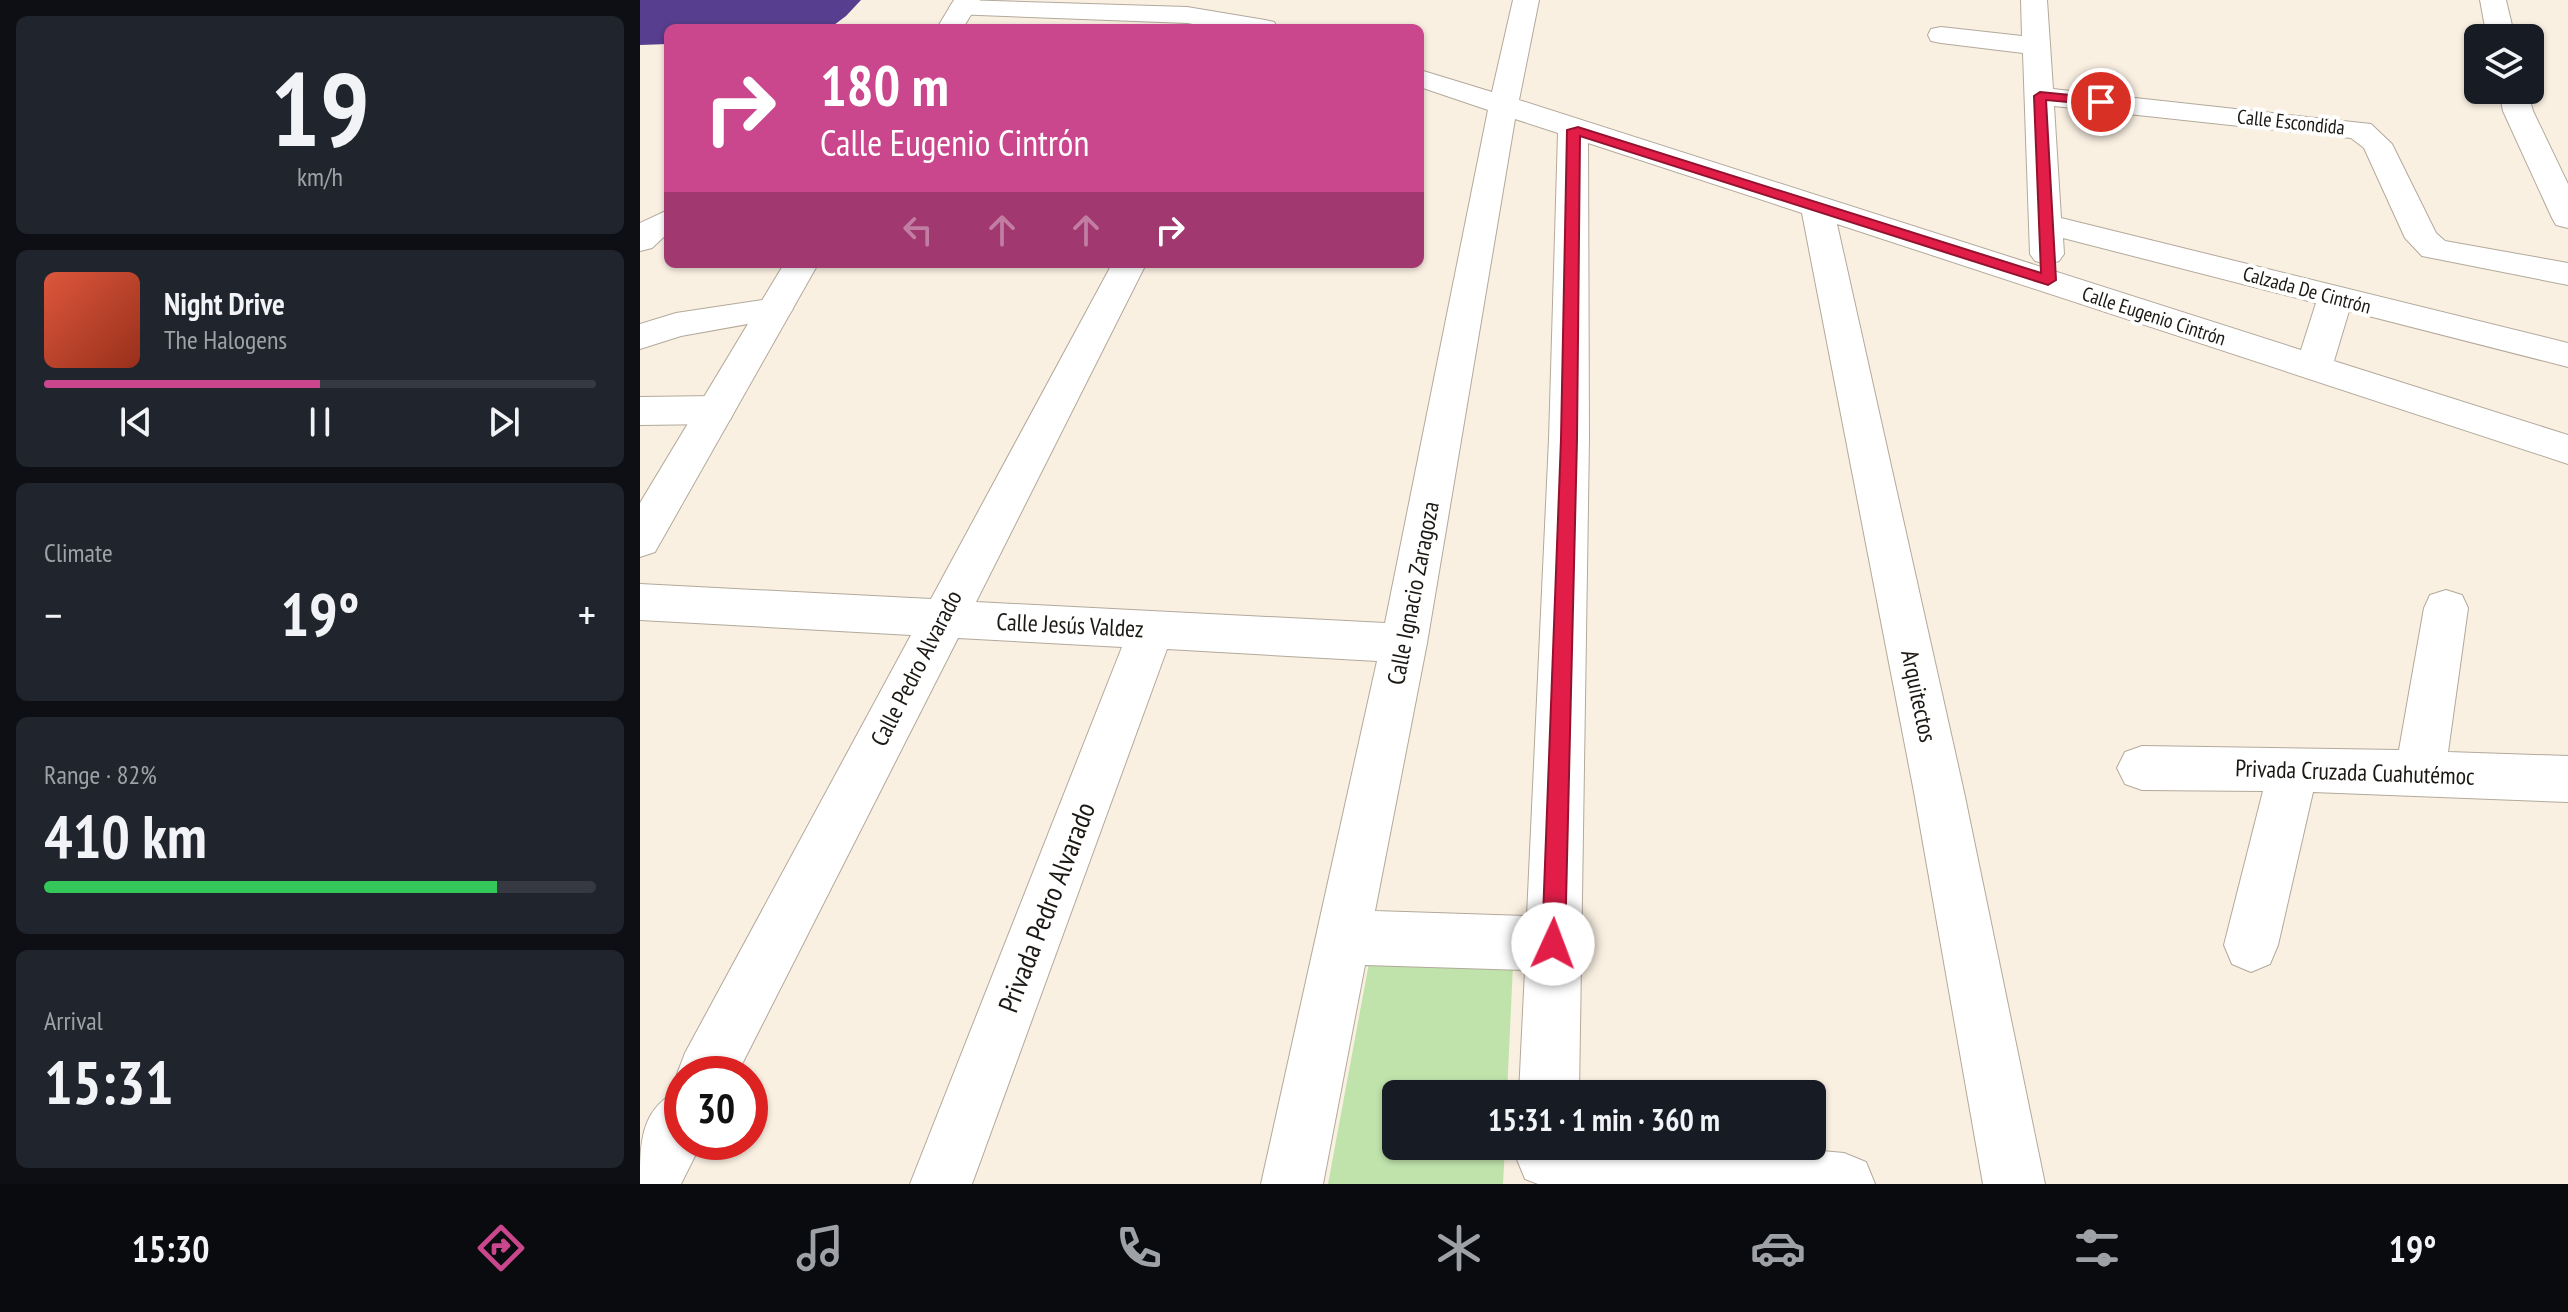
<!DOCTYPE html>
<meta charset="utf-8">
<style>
:root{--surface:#171b24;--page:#20242c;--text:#f1f3f6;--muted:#9ea1a6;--line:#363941;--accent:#ca478d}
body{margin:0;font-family:"PT Sans Narrow",sans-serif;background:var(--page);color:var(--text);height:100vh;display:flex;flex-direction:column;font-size:30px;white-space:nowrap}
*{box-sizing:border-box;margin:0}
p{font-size:26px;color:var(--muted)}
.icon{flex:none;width:44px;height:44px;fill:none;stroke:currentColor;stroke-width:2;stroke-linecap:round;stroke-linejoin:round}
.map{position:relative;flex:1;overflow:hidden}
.details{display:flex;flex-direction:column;gap:16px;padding:16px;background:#0d0f14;width:640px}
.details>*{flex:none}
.banner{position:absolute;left:24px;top:24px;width:760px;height:244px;border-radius:12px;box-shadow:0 2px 6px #0004;background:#ca478d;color:#fff;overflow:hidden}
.buttons{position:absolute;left:1824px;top:24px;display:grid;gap:16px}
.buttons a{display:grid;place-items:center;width:80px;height:80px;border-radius:12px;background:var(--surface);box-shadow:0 2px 6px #0004;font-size:40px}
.speed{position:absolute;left:24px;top:1056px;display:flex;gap:16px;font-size:40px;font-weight:700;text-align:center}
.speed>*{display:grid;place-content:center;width:104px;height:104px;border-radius:50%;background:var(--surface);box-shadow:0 2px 6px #0004;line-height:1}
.speed .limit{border:12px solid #d22;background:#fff;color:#111}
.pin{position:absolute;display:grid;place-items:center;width:68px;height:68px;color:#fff;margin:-34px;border:4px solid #fff;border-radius:50%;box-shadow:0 2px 8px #0007}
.me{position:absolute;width:88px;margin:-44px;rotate:2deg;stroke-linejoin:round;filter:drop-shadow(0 0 6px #0008)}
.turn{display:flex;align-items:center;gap:28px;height:168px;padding:0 24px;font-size:36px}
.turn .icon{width:104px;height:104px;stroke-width:2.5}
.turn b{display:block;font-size:56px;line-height:68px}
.lanes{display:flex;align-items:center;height:76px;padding:0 24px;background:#0003;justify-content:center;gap:40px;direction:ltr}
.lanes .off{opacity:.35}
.big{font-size:60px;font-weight:800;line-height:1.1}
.details .card{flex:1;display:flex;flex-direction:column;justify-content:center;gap:12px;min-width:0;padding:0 28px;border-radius:12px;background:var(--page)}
.details .dial{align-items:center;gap:0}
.dial b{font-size:104px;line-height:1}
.song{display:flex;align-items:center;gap:24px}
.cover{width:96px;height:96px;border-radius:12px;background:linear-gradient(135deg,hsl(10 70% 55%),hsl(10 70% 35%))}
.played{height:8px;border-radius:4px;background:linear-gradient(90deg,var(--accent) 50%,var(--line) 50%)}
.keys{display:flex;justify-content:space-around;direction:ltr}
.heat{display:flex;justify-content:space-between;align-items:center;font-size:44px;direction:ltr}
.charge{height:12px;border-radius:6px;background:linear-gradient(90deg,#34c759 82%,var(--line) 0)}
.trip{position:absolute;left:742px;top:1080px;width:444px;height:80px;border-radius:12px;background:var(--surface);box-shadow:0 2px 6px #0004;font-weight:800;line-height:80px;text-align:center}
.menu{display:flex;height:128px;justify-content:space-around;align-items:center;background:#090b0e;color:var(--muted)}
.menu .icon{width:56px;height:56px}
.menu .selected{color:var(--accent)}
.menu b{font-size:36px;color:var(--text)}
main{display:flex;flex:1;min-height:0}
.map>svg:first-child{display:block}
.green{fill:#c0e3ac}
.building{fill:#583e8e}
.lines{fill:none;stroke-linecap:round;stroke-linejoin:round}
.minor-casing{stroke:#b3a99b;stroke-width:2}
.major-casing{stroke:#b3a99b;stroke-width:2}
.minor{fill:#fff;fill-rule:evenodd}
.major{fill:#fff;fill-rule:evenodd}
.route{fill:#e11d48;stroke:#92132f;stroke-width:2}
.labels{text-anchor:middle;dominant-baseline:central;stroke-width:8;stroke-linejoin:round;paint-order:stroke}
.far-street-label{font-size:20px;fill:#1c1813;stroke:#fff}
.street-label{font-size:24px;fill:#1c1813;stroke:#fff}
.near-street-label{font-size:28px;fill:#1c1813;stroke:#fff}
</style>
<main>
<section class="details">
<div class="card dial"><b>19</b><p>km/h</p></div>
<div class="card">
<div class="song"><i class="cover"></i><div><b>Night Drive</b><p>The Halogens</p></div></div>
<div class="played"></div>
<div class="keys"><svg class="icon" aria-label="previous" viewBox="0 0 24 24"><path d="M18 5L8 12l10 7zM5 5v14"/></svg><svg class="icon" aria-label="pause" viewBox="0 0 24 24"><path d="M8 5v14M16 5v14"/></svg><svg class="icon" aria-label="next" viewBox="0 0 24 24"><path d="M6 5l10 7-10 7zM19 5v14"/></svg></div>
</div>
<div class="card"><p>Climate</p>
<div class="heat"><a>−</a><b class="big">19°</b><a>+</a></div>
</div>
<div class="card"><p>Range · 82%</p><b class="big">410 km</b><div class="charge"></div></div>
<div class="card"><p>Arrival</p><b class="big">15:31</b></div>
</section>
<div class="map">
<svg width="1928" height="1184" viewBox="0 0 1928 1184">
<rect width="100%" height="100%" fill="#faf0e2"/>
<polygon class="green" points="729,963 873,965 867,1094 756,1094 756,1146 865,1146 863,1184 688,1184"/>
<polygon class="building" points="0,0 221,0 206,16 190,28 28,28 28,44 0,45"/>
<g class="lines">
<g class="minor-casing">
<g id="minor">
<polygon points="322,0 547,7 625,20 634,22 638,28 577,28 547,23 313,14 309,8 313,2"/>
<path d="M873,0H899L879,100L1661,350L1676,303L1423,238L1424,254L1419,261L1407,264L1395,261L1390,254L1383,53L1301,43L1291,41L1288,35L1291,29L1301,27L1382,36L1381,0H1407L1413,89L1731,124L1752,144L1796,233L1805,241L1928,263V285L1782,256L1765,238L1724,148L1711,138L1414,106L1421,218L1928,343V367L1709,311L1694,361L1928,435V464L1197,224L1324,792L1405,1184H1343L1274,792L1162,213L948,143L949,439L939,1094H879L885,970L725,965L683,1184H621L737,661L527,649L332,1184H270L482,647L318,638L97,1074H42V1087L37,1074L45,1053L271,635L0,620V584L291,599L472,264H506L336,602L745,623L848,110L780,87V70L852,92ZM875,119L918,133L909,439L887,916L735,911L787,643Z"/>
<polygon points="1840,0 1866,0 1875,38 1847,38"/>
<polygon points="1859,90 1887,90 1893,111 1928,184 1928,228 1916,225 1912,218 1863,111"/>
<polygon points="28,210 28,233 12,248 0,251 0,223"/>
<polygon points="135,298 147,301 153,309 147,317 41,336 0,349 0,324 36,313"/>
<polygon points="76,396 90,400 95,410 90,420 76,424 0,425 0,397"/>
<polygon points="1806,590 1822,595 1828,608 1808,752 1928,756 1928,802 1673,792 1638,945 1630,964 1611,972 1592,964 1584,945 1623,791 1502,790 1485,784 1477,768 1485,752 1502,746 1759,750 1784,608 1790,595"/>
<path d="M42,1089V1142H62L41,1184H0C0,1142 0,1107 42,1089Z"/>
<polygon points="881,1146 1126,1146 1204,1153 1226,1162 1235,1184 898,1184 885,1179 876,1157"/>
</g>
</g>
<g class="major-casing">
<g id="major">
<polygon points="314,0 340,0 323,28 297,28"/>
<polygon points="144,264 178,264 15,552 0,557 0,503"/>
</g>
</g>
<use href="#minor" class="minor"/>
<use href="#major" class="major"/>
</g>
<polygon class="route" points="1400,92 1461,98 1467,102 1461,105 1406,100 1416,280 1408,285 940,136 937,439 925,944 921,952 913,956 905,952 902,944 921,439 927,130 938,127 1401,273 1394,96"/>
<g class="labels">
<g class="far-street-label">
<text transform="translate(1651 122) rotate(6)">Calle Escondida</text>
<text transform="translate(1667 290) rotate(15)">Calzada De Cintrón</text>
<text transform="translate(1514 316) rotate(18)">Calle Eugenio Cintrón</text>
</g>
<g class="street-label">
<text transform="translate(773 593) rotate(-79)">Calle Ignacio Zaragoza</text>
<text transform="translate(430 625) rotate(3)">Calle Jesús Valdez</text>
<text transform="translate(276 668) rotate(-63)">Calle Pedro Alvarado</text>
<text transform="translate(1279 696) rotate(78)">Arquitectos</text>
<text transform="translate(1715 772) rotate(2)">Privada Cruzada Cuahutémoc</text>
</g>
<g class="near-street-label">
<text transform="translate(406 907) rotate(-69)">Privada Pedro Alvarado</text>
</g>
</g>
</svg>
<div class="buttons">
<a><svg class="icon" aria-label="layers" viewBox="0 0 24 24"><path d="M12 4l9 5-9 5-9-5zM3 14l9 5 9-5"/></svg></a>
</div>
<div class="speed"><div class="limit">30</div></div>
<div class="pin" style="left:1461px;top:102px;background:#d93025"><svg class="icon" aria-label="arrive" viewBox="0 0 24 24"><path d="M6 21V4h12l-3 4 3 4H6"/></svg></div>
<svg class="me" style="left:913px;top:944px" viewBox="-20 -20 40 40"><circle r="19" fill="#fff"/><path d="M0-13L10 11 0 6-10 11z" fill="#e11d48"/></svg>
<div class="trip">15:31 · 1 min · 360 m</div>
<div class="banner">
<div class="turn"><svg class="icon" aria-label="right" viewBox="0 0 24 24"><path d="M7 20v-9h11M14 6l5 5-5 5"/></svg><div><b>180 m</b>Calle Eugenio Cintrón</div></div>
<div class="lanes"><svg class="icon off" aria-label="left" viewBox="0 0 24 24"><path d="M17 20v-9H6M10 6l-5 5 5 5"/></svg><svg class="icon off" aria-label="ahead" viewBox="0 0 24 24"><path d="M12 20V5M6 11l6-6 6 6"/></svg><svg class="icon off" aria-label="ahead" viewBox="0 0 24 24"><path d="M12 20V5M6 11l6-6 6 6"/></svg><svg class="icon" aria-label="right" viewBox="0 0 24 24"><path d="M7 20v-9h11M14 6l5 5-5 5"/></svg></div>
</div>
</div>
</main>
<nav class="menu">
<b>15:30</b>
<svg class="icon selected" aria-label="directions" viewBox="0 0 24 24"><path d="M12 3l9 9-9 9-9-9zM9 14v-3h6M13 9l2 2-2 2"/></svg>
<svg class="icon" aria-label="music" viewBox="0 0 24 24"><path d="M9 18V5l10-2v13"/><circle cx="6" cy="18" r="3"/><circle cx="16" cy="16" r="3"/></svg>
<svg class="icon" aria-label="phone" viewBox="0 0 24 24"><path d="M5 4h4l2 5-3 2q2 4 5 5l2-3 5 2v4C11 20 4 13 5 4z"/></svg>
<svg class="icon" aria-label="climate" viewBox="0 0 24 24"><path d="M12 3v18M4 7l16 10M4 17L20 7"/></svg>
<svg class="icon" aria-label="car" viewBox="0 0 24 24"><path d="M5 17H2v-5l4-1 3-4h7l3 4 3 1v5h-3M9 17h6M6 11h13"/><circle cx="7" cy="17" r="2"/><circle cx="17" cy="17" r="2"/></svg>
<svg class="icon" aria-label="filters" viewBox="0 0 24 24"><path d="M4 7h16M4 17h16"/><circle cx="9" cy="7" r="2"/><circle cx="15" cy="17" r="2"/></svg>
<b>19°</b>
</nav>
